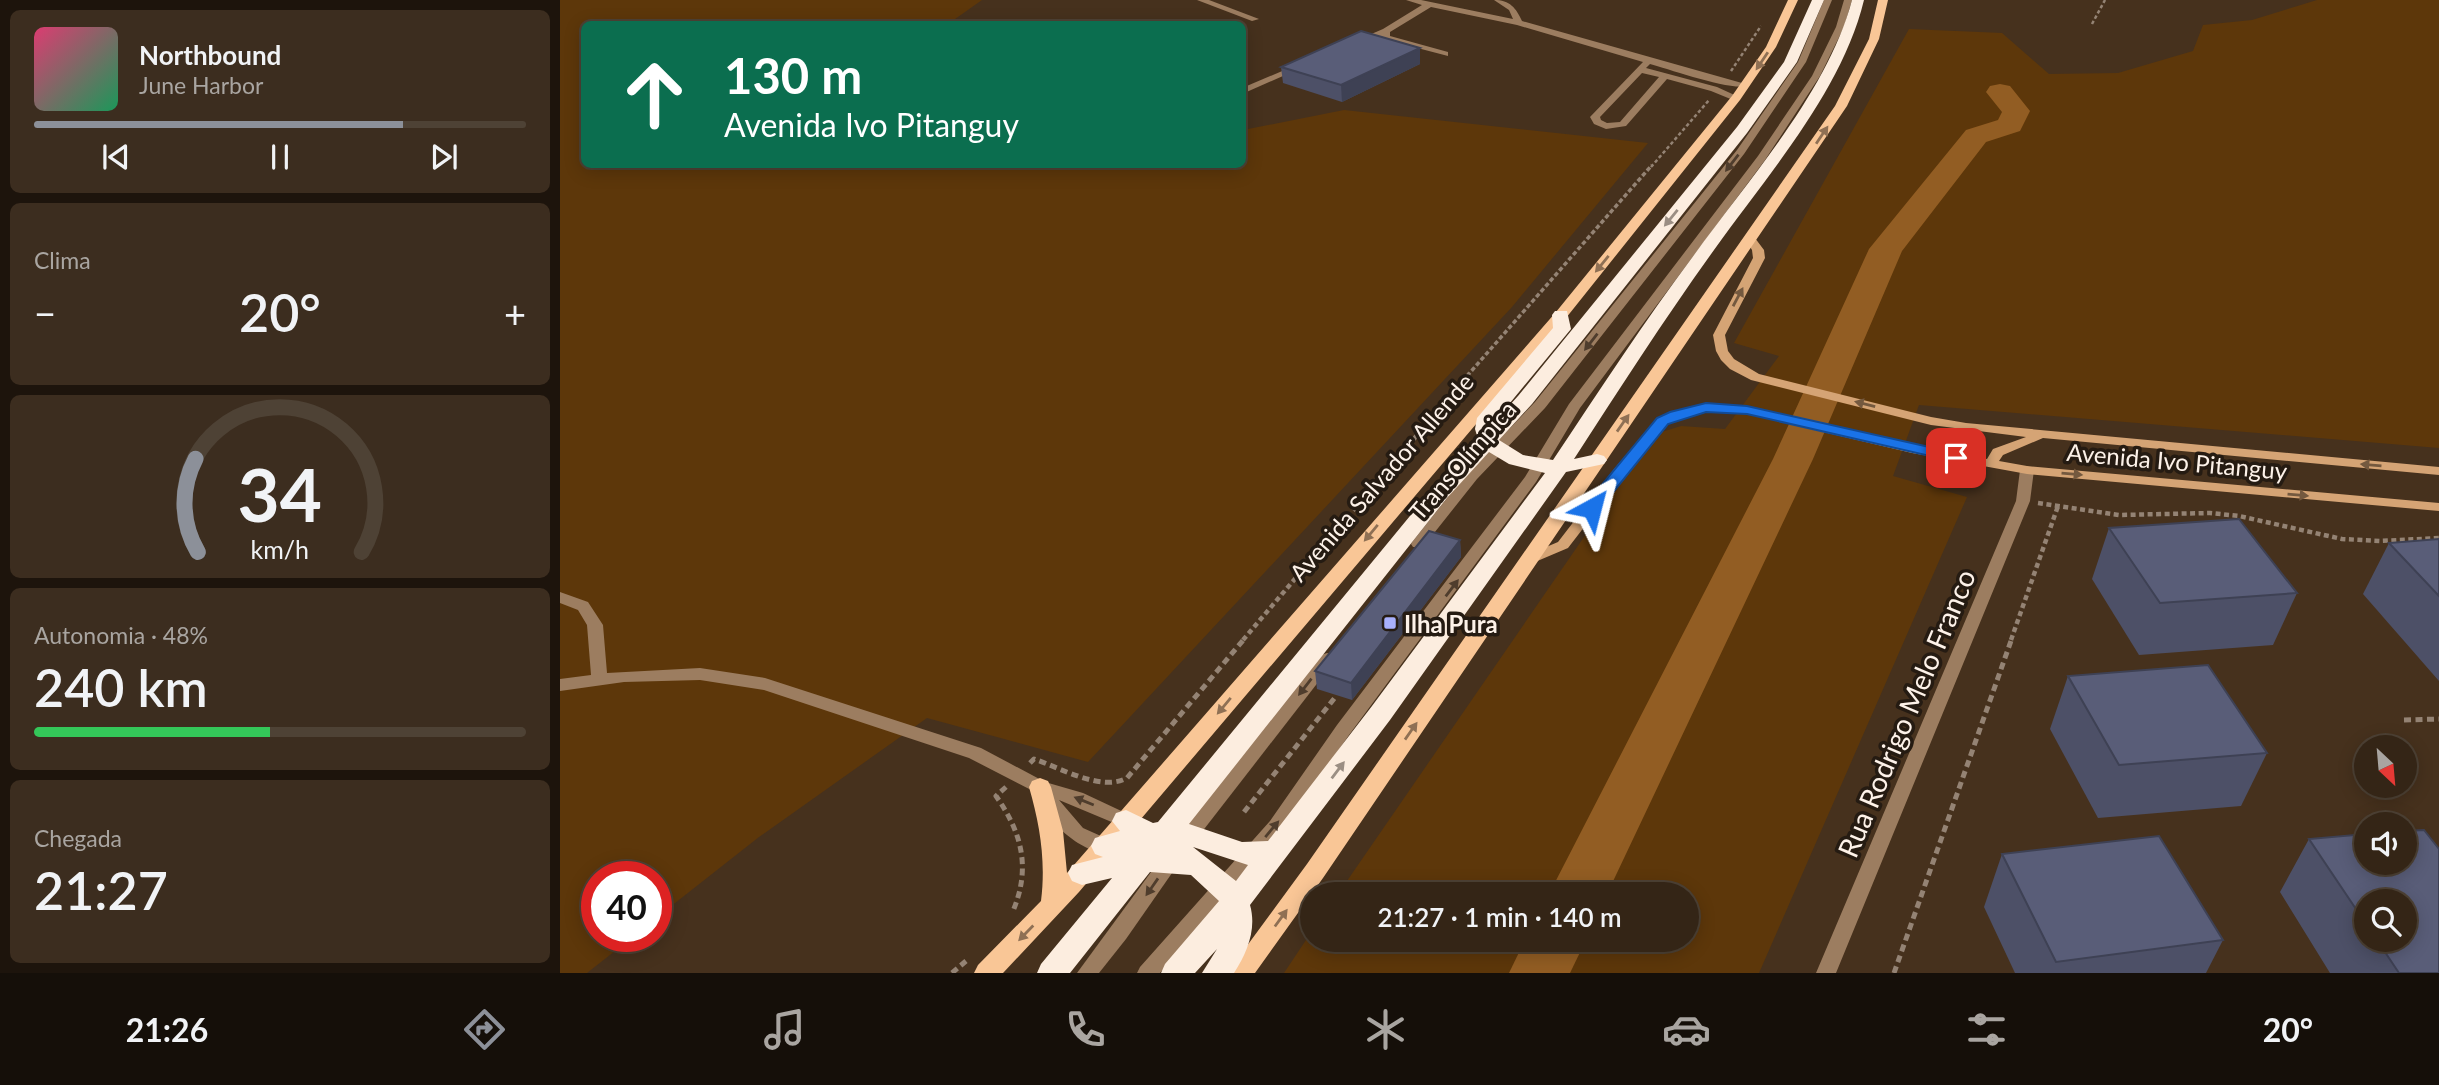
<!DOCTYPE html>
<html lang="pt">
<meta charset="utf-8">
<style>
:root{--surface:#342516;--page:#3c2d1f;--text:#f1f3f6;--muted:#a9a5a1;--line:#4e4235;--accent:#8c9099}
body{margin:0;font-family:Lato,sans-serif;background:var(--page);color:var(--text);height:100vh;display:flex;flex-direction:column;font-size:26px;white-space:nowrap}
*{box-sizing:border-box;margin:0}
p{font-size:23px;color:var(--muted)}
.icon{flex:none;width:38px;height:38px;fill:none;stroke:currentColor;stroke-width:2;stroke-linecap:round;stroke-linejoin:round}
.map{position:relative;flex:1;overflow:hidden}
.drawer{display:flex;flex-direction:column;gap:10px;padding:10px;background:#1d140c;width:560px}
.drawer>*{flex:none}
.hud{position:absolute;left:21px;top:21px;width:665px;height:147px;border-radius:10px;box-shadow:0 4px 18px #0003,0 0 0 2px var(--line);background:#0b6e4f;color:#fff;overflow:hidden}
.needle{width:46px;rotate:154deg}
.fabs{position:absolute;left:1794px;top:735px;display:grid;gap:14px}
.fabs a{display:grid;place-items:center;width:63px;height:63px;border-radius:50%;background:var(--surface);box-shadow:0 4px 18px #0003,0 0 0 2px var(--line);font-size:35px}
.speed{position:absolute;left:21px;top:861px;display:flex;gap:14px;font-size:35px;font-weight:700;text-align:center}
.speed>*{display:grid;place-content:center;width:91px;height:91px;border-radius:50%;background:var(--surface);box-shadow:0 4px 18px #0003,0 0 0 2px var(--line);line-height:1}
.speed .limit{border:10px solid #d22;background:#fff;color:#111}
.pin{position:absolute;display:grid;place-items:center;width:60px;height:60px;color:#fff;margin:-30px;border-radius:14px;box-shadow:0 4px 10px #0006}
.me{position:absolute;width:77px;margin:-38px;rotate:38deg;stroke-linejoin:round;filter:drop-shadow(0 0 5px #0008)}
.turn{display:flex;align-items:center;gap:24px;height:147px;padding:0 28px;font-size:32px}
.turn .icon{width:91px;height:91px;stroke-width:2.5}
.turn b{display:block;font-size:49px;line-height:60px}
.big{font-size:52px;font-weight:600;line-height:1.1}
.drawer .card{flex:1;display:flex;flex-direction:column;justify-content:center;gap:10px;min-width:0;padding:0 24px;border-radius:10px;background:var(--page)}
.drawer .dial{align-items:center;gap:0}
.dial svg{height:182px;overflow:visible;fill:none;stroke:var(--line);stroke-width:7;stroke-linecap:round;text-anchor:middle}
.dial text{fill:var(--text);stroke:none}
.song{display:flex;align-items:center;gap:21px}
.cover{width:84px;height:84px;border-radius:10px;background:linear-gradient(135deg,hsl(340 70% 55%),hsl(150 70% 35%))}
.played{height:7px;border-radius:4px;background:linear-gradient(90deg,var(--accent) 75%,var(--line) 75%)}
.keys{display:flex;justify-content:space-around;direction:ltr}
.heat{display:flex;justify-content:space-between;align-items:center;font-size:38px;direction:ltr}
.charge{height:10px;border-radius:5px;background:linear-gradient(90deg,#34c759 48%,var(--line) 0)}
.trip{position:absolute;left:740px;top:882px;width:399px;height:70px;border-radius:35px;background:var(--surface);box-shadow:0 4px 18px #0003,0 0 0 2px var(--line);font-weight:600;line-height:70px;text-align:center}
.tab-bar{display:flex;height:112px;justify-content:space-around;align-items:center;background:#150f09;color:var(--muted)}
.tab-bar .icon{width:49px;height:49px}
.tab-bar .current{color:var(--accent)}
.tab-bar b{font-size:32px;color:var(--text)}
main{display:flex;flex:1;min-height:0}
.map>svg:first-child{display:block}
.green{fill:#5d370a}
.lines{fill:none;stroke-linecap:round;stroke-linejoin:round}
.river{fill:#925d23;fill-rule:evenodd}
.path-far3{stroke:#948374;stroke-width:2.5;stroke-dasharray:3.5 2.5;stroke-linecap:butt}
.path-far2{stroke:#948374;stroke-width:3.5;stroke-dasharray:4.5 2.5;stroke-linecap:butt}
.path-far1{stroke:#948374;stroke-width:4.5;stroke-dasharray:5 3.5;stroke-linecap:butt}
.path{stroke:#948374;stroke-width:5;stroke-dasharray:7 4.5;stroke-linecap:butt}
.lane{fill:#9c7d60;fill-rule:evenodd}
.street{fill:#9c7d60;fill-rule:evenodd}
.secondary{fill:#d5a475;fill-rule:evenodd}
.primary{fill:#f9c696;fill-rule:evenodd}
.highway{fill:#fceddf;fill-rule:evenodd}
.wall{fill:#4d5067;fill-rule:evenodd}
.shaded-wall{fill:#3e4154}
.building{fill:#595d78;stroke:#3e4154;stroke-width:2}
.oneway{fill:#8f7054}
.oneway2{fill:#4f3d2d}
.oneway3{fill:#9b8e83}
.oneway4{fill:#74593f}
.route{fill:#1a73e8;stroke:#114b97;stroke-width:2}
.poi-dot{fill:#a8b0fc;stroke:#251b12;stroke-width:2.5}
.labels{text-anchor:middle;dominant-baseline:central;stroke-width:7;stroke-linejoin:round;paint-order:stroke}
.street-label{font-size:24px;fill:#fdf2e9;stroke:#251b12}
.poi-label{font-size:24px;font-weight:bold;fill:#fdf2e9;stroke:#251b12;text-anchor:start}
.near-street-label{font-size:28px;fill:#fdf2e9;stroke:#251b12}
</style>
<main>
<section class="drawer">
<div class="card">
<div class="song"><i class="cover"></i><div><b>Northbound</b><p>June Harbor</p></div></div>
<div class="played"></div>
<div class="keys"><svg class="icon" aria-label="previous" viewBox="0 0 24 24"><path d="M18 5L8 12l10 7zM5 5v14"/></svg><svg class="icon" aria-label="pause" viewBox="0 0 24 24"><path d="M8 5v14M16 5v14"/></svg><svg class="icon" aria-label="next" viewBox="0 0 24 24"><path d="M6 5l10 7-10 7zM19 5v14"/></svg></div>
</div>
<div class="card"><p>Clima</p>
<div class="heat"><a>−</a><b class="big">20°</b><a>+</a></div>
</div>
<div class="card dial"><svg viewBox="0 0 100 80">
<path d="M14 69A42 42 0 1 1 86 69"/>
<path d="M14 69A42 42 0 0 1 13 28" stroke="#8c9099"/>
<text x="50" y="56" font-size="32" font-weight="700">34</text>
<text x="50" y="72" font-size="11">km/h</text>
</svg></div>
<div class="card"><p>Autonomia · 48%</p><b class="big">240 km</b><div class="charge"></div></div>
<div class="card"><p>Chegada</p><b class="big">21:27</b></div>
</section>
<div class="map">
<svg width="1879" height="973" viewBox="0 0 1879 973">
<rect width="100%" height="100%" fill="#46311d"/>
<g class="green">
<polygon points="0,0 422,0 388,24 24,24 24,164 512,164 524,169 541,164 682,164 683,130 784,110 1088,143 952,307 528,762 367,718 199,837 96,918 96,877 37,877 37,936 74,936 27,973 0,973"/>
<polygon points="1757,0 1879,0 1879,448 1359,405 1333,476 1407,497 1199,973 724,973 752,931 752,940 1127,940 1127,894 778,894 1095,434 1121,426 1165,429 1219,356 1174,343 1349,29 1442,33 1489,74 1558,73 1633,51 1643,25 1692,20"/>
</g>
<g class="lines">
<g class="river">
<polygon points="1440,84 1450,86 1470,111 1460,131 1426,142 1342,251 1253,459 1047,894 989,894 1213,459 1309,249 1406,130 1438,120 1442,112 1426,92 1430,86"/>
<polygon points="965,940 1026,940 1010,973 949,973"/>
</g>
<g class="path-far3">
<polyline points="1532,24 1545,0"/>
<polyline points="1171,71 1201,26"/>
<polyline points="1091,167 1150,99"/>
</g>
<polyline class="path-far2" points="907,376 1092,165"/>
<g class="path-far1">
<polyline points="1478,503 1559,515 1650,513 1679,516 1782,539 1820,541 1879,538"/>
<polyline points="683,640 909,374"/>
<polyline points="1451,640 1498,506"/>
</g>
<g class="path">
<polyline points="1844,720 1879,719"/>
<path d="M470,763L474,759C501,768 541,792 567,778L685,638"/>
<path d="M446,787L436,796C462,833 471,868 453,911"/>
<polyline points="684,812 777,695"/>
<polyline points="392,973 406,961"/>
<polyline points="1334,973 1452,638"/>
</g>
<g class="lane">
<polygon points="637,0 649,0 699,19 692,21"/>
<path d="M846,0H861L953,19L949,10L934,0C950,0 956,8 962,21L1189,85C1176,93 1109,69 1090,64L1086,68L1157,87L1181,98L1173,100L1151,91L1107,79L1066,126L1046,129L1034,124L1030,117L1083,62L957,25L871,7L830,32V36L888,52V56L823,39L822,36L801,45H795V41L823,29L862,5ZM1082,73L1099,77L1060,122L1047,123L1041,120L1040,117Z"/>
<polygon points="1264,0 1272,0 1246,62 1184,154 985,408 917,479 863,547 853,547 851,544 853,541 907,473 975,402 1177,150 1238,62"/>
<polygon points="1284,0 1292,0 1284,27 1260,76 1205,160 1020,408 976,482 789,735 722,831 600,973 577,973 580,967 710,821 777,725 965,477 1009,404 1198,156 1252,76 1276,27"/>
<polygon points="734,66 741,68 682,94 682,88"/>
<path d="M0,592L28,602L43,625L47,673L140,668L205,678L421,748L485,782L523,793L572,816L575,821L572,826L566,828L499,800L523,828L552,841L554,846L552,851C527,860 480,817 479,794L409,758L204,690L140,680L64,682L0,691V679L31,675L27,625L18,610L0,603Z"/>
<polygon points="767,653 773,655 775,659 773,663 631,846 624,848 617,846 615,841 617,836 761,655"/>
<polygon points="612,850 619,853 621,858 619,863 566,939 539,973 517,973 605,853"/>
</g>
<polygon class="street" points="1467,466 1474,470 1470,501 1276,973 1256,973 1456,501 1460,470"/>
<polygon class="secondary" points="1191,237 1195,238 1204,250 1205,258 1165,335 1168,351 1174,359 1199,374 1371,417 1406,423 1879,467 1879,475 1483,438 1443,455 1439,461 1467,466 1879,503 1879,511 1467,474 1352,453 1187,414 1146,412 1120,418 1108,424 1065,474 1008,548 975,562 965,562 963,559 965,556 998,542 1055,468 1098,418 1111,412 1146,404 1187,406 1352,445 1427,459 1433,449 1466,437 1371,425 1191,380 1170,369 1161,360 1156,351 1153,335 1193,258 1192,250 1186,240"/>
<g class="primary">
<path d="M1228,0H1238L1216,47L1180,100L1006,318L519,892L443,973H414L418,965L481,901C486,861 480,825 469,787L472,781L480,778L488,781L491,787L503,831L507,873L996,312L1172,96L1206,47Z"/>
<polygon points="1318,0 1328,0 1319,39 1287,106 763,878 695,973 667,973 747,864 1275,106 1309,39"/>
</g>
<path class="highway" d="M1252,0H1264L1237,62L1187,133L972,404L939,440L963,455L993,460C1039,391 1084,322 1134,255C1189,179 1268,91 1292,0H1304C1282,91 1208,174 1154,250C1105,318 1060,388 1014,459L1037,454L1044,456L1047,460L1044,464L1006,472L830,720L690,905C697,929 687,953 674,973H642L657,949L635,973H601L605,964L659,901L631,875L590,872L510,973H477L481,964L552,878L522,885L512,881L508,873L512,865L543,857L535,854L531,846L535,838L560,831L552,821L556,813L566,810L593,823L598,822L873,488L918,439L915,429L917,418L993,328L992,315L995,311H1007L1011,329L936,420L958,396L1177,127L1224,62ZM929,452L949,464L985,473L812,706L708,841L682,842L629,824L887,498ZM633,847L688,865L676,881Z"/>
</g>
<g class="wall">
<polygon points="860,64 782,102 723,83 721,67"/>
<polygon points="1549,528 1737,593 1713,645 1579,655 1532,579"/>
<polygon points="1879,539 1879,681 1803,594 1829,543"/>
<polygon points="900,540 901,557 792,700 757,689 755,671"/>
<polygon points="1508,676 1707,753 1681,806 1538,818 1490,729"/>
<path d="M1749,839L1879,973H1770L1720,892ZM1806,901L1844,940H1806Z"/>
<polygon points="1442,854 1663,940 1646,973 1455,973 1424,907"/>
</g>
<g class="shaded-wall">
<polygon points="860,48 860,64 782,102 781,85"/>
<polygon points="900,540 901,557 792,700 791,683"/>
</g>
<g class="building">
<polygon points="801,31 860,48 781,85 721,67"/>
<polygon points="1679,519 1737,593 1600,603 1549,528"/>
<polygon points="869,531 900,540 791,683 755,671"/>
<polygon points="1879,539 1879,596 1829,543"/>
<polygon points="1648,665 1707,753 1559,765 1508,676"/>
<polygon points="1864,830 1879,849 1879,973 1839,973 1817,940 1844,940 1844,901 1806,901 1806,924 1749,839 1806,834 1806,863 1844,863 1844,831"/>
<polygon points="1599,836 1663,940 1496,962 1442,854"/>
</g>
<defs><path id="oneway-solid" d="M-6-.8H1V-3.2L6.5 0L1 3.2V.8H-6Z" transform="scale(1.75)"/></defs>
<g class="oneway">
<use href="#oneway-solid" transform="translate(1202 61) rotate(124)"/>
<use href="#oneway-solid" transform="translate(1262 135) rotate(-56)"/>
<use href="#oneway-solid" transform="translate(1042 264) rotate(129)"/>
<use href="#oneway-solid" transform="translate(1063 423) rotate(-55)"/>
<use href="#oneway-solid" transform="translate(811 533) rotate(130)"/>
<use href="#oneway-solid" transform="translate(664 706) rotate(130)"/>
<use href="#oneway-solid" transform="translate(851 731) rotate(-55)"/>
<use href="#oneway-solid" transform="translate(721 918) rotate(-54)"/>
<use href="#oneway-solid" transform="translate(466 933) rotate(134)"/>
</g>
<g class="oneway2">
<use href="#oneway-solid" transform="translate(1172 163) rotate(128)"/>
<use href="#oneway-solid" transform="translate(1031 342) rotate(128)"/>
<use href="#oneway-solid" transform="translate(892 588) rotate(-53)"/>
<use href="#oneway-solid" transform="translate(745 687) rotate(128)"/>
<use href="#oneway-solid" transform="translate(524 801) rotate(-158)"/>
<use href="#oneway-solid" transform="translate(712 829) rotate(-50)"/>
<use href="#oneway-solid" transform="translate(592 887) rotate(125)"/>
</g>
<g class="oneway3">
<use href="#oneway-solid" transform="translate(1111 218) rotate(129)"/>
<use href="#oneway-solid" transform="translate(778 770) rotate(-53)"/>
</g>
<g class="oneway4">
<use href="#oneway-solid" transform="translate(1178 297) rotate(-62)"/>
<use href="#oneway-solid" transform="translate(1305 404) rotate(-166)"/>
<use href="#oneway-solid" transform="translate(1811 465) rotate(-175)"/>
<use href="#oneway-solid" transform="translate(1512 474) rotate(5)"/>
<use href="#oneway-solid" transform="translate(1738 495) rotate(5)"/>
</g>
<polygon class="route" points="1146,403 1187,406 1396,453 1404,458 1396,462 1187,414 1146,412 1108,424 1038,511 1026,511 1024,508 1026,504 1097,418 1110,412"/>
<rect class="poi-dot" x="823" y="616" width="14" height="14" rx="3.5"/>
<g class="labels">
<g class="street-label">
<text transform="translate(902 460) rotate(-49)">TransOlímpica</text>
<text transform="translate(1617 461) rotate(5)">Avenida Ivo Pitanguy</text>
<text transform="translate(821 477) rotate(-49)">Avenida Salvador Allende</text>
</g>
<g class="poi-label">
<text x="844" y="623">Ilha Pura</text>
</g>
<g class="near-street-label">
<text transform="translate(1346 713) rotate(-67)">Rua Rodrigo Melo Franco</text>
</g>
</g>
</svg>
<div class="fabs">
<a><svg class="needle" viewBox="-14 -14 28 28"><path d="M0-13l5 13h-10z" fill="#e53935"/><path d="M0 13l5-13h-10z" fill="#a9a5a1"/></svg></a>
<a><svg class="icon" aria-label="sound" viewBox="0 0 24 24"><path d="M4 9h4l5-4v14l-5-4H4zM17 9q2 3 0 6"/></svg></a>
<a><svg class="icon" aria-label="search" viewBox="0 0 24 24"><circle cx="10" cy="10" r="6"/><path d="M15 15l6 6"/></svg></a>
</div>
<div class="speed"><div class="limit">40</div></div>
<div class="pin" style="left:1396px;top:458px;background:#d93025"><svg class="icon" aria-label="arrive" viewBox="0 0 24 24"><path d="M6 21V4h12l-3 4 3 4H6"/></svg></div>
<svg class="me" style="left:1032px;top:508px" viewBox="-20 -20 40 40"><path d="M0-17L14 15 0 8-14 15z" fill="#1a73e8" stroke="#fff" stroke-width="4"/></svg>
<div class="trip">21:27 · 1 min · 140 m</div>
<div class="hud">
<div class="turn"><svg class="icon" aria-label="ahead" viewBox="0 0 24 24"><path d="M12 20V5M6 11l6-6 6 6"/></svg><div><b>130 m</b>Avenida Ivo Pitanguy</div></div>
</div>
</div>
</main>
<nav class="tab-bar">
<b>21:26</b>
<svg class="icon current" aria-label="directions" viewBox="0 0 24 24"><path d="M12 3l9 9-9 9-9-9zM9 14v-3h6M13 9l2 2-2 2"/></svg>
<svg class="icon" aria-label="music" viewBox="0 0 24 24"><path d="M9 18V5l10-2v13"/><circle cx="6" cy="18" r="3"/><circle cx="16" cy="16" r="3"/></svg>
<svg class="icon" aria-label="phone" viewBox="0 0 24 24"><path d="M5 4h4l2 5-3 2q2 4 5 5l2-3 5 2v4C11 20 4 13 5 4z"/></svg>
<svg class="icon" aria-label="climate" viewBox="0 0 24 24"><path d="M12 3v18M4 7l16 10M4 17L20 7"/></svg>
<svg class="icon" aria-label="car" viewBox="0 0 24 24"><path d="M5 17H2v-5l4-1 3-4h7l3 4 3 1v5h-3M9 17h6M6 11h13"/><circle cx="7" cy="17" r="2"/><circle cx="17" cy="17" r="2"/></svg>
<svg class="icon" aria-label="filters" viewBox="0 0 24 24"><path d="M4 7h16M4 17h16"/><circle cx="9" cy="7" r="2"/><circle cx="15" cy="17" r="2"/></svg>
<b>20°</b>
</nav>
